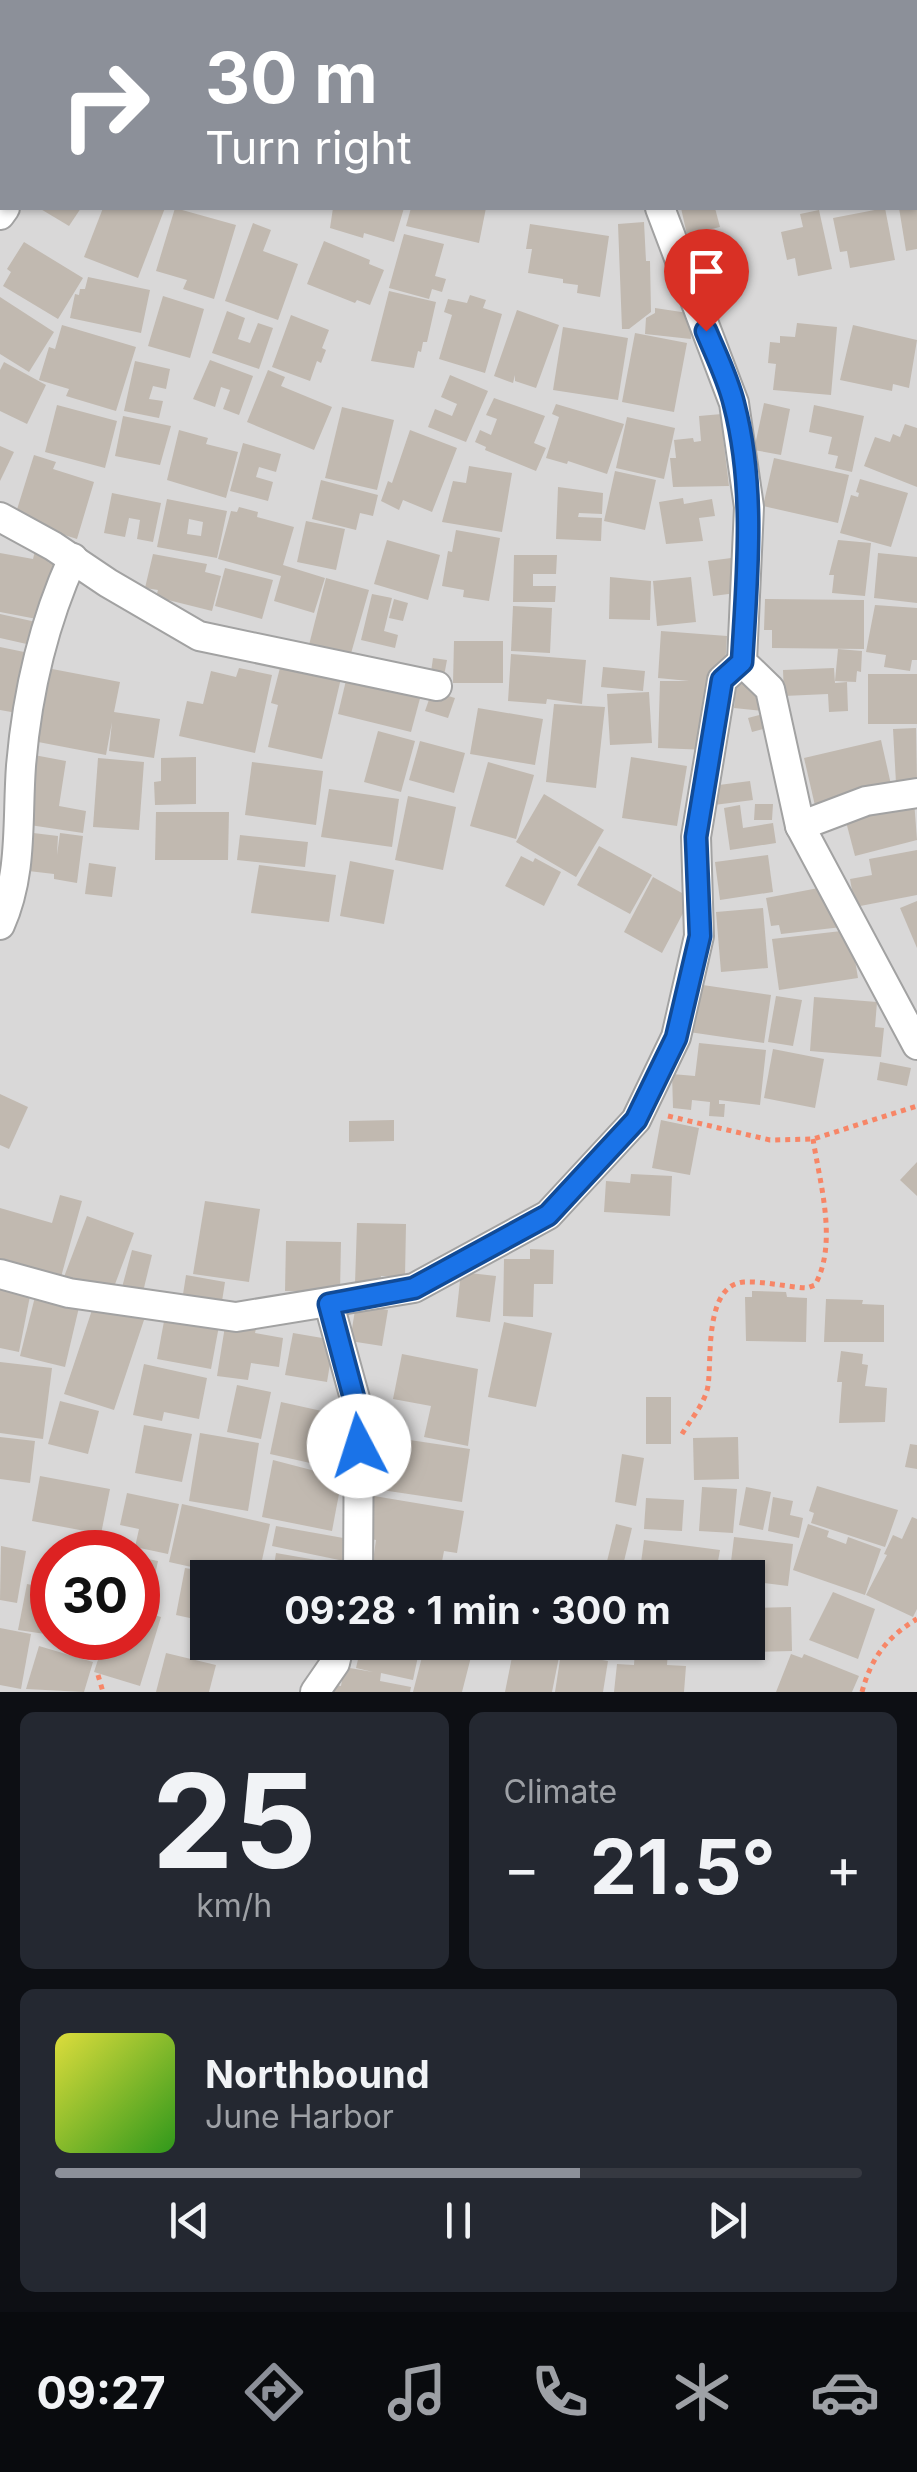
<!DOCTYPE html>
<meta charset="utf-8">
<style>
:root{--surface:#171b24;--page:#242831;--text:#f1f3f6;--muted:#9ea1a6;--line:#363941;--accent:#8c9099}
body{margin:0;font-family:Inter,sans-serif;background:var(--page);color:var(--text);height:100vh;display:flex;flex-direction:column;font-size:38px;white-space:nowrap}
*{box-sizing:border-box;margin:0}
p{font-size:32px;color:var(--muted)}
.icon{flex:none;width:55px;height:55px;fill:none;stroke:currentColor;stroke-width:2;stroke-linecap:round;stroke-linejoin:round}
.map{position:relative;height:1692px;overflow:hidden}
.panel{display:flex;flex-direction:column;gap:20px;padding:20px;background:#0d0f14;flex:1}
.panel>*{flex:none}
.hud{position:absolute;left:0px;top:0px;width:918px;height:210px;box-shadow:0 2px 8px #0004;background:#8c9099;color:#fff;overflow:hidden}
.speed{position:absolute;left:30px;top:1530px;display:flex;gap:20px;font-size:50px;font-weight:700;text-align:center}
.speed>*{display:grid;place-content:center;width:130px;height:130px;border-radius:50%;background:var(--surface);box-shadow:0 2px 8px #0004;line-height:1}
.speed .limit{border:15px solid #d22;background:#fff;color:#111}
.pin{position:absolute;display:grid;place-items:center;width:85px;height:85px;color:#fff;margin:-102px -42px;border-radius:50% 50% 50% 0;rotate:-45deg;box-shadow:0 0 10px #0007}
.pin .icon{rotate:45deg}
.me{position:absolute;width:110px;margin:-55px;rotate:355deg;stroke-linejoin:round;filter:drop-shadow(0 0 8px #0008)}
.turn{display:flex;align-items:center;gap:35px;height:210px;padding:0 40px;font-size:45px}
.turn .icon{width:130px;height:130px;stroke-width:2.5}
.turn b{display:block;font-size:70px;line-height:85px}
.big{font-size:75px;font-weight:700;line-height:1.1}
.panel .widget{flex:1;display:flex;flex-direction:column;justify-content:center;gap:15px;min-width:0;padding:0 35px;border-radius:15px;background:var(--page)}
.panel .dial{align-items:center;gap:0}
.dial b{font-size:130px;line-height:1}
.song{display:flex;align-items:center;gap:30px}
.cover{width:120px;height:120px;border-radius:15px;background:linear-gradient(135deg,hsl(60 70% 55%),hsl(110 70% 35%))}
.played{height:10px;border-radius:5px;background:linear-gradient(90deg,var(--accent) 65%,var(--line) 65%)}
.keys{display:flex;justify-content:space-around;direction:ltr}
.heat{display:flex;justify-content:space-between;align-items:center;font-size:55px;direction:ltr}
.panel .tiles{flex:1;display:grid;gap:20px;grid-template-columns:1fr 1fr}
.widget:last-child{grid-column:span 2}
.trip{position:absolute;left:190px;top:1560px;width:575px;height:100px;border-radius:0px;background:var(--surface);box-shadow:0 2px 8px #0004;font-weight:700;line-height:100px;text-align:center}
.menu{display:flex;height:160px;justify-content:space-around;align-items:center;background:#090b0e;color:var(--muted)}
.menu .icon{width:70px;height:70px}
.menu .selected{color:var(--accent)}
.menu b{font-size:45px;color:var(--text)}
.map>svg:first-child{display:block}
.residential{fill:#d9d8d8;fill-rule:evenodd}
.building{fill:#c1b9b0;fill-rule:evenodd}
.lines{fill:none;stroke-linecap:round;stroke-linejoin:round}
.street-casing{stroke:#a2a2a2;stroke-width:32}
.path{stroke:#f78667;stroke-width:5;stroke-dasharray:5 5;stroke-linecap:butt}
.street{stroke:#fff;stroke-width:28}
.route-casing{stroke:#114b97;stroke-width:25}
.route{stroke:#1a73e8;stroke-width:18}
</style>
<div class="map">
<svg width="917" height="1692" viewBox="0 0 917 1692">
<rect width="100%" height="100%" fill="#edeae1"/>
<path class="residential" d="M0,0H917V1692H0ZM2,2H915V208H2ZM52,1552H138V1638H52ZM208,1578H748V1642H208Z"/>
<g class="building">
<polygon points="39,208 81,208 69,226"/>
<polygon points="103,208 165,208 138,278 84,257"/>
<polygon points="175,208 236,225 214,299 183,289 187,280 156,271"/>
<polygon points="333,208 404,208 394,242 364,233 363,238 330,228"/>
<polygon points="411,208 486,208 479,243 406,226"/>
<polygon points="681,208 715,208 720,227 687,235"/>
<polygon points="885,208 895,260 850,268 847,251 840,252 833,218"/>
<polygon points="899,208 917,208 917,249 906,251"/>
<polygon points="819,210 832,269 798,276 795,258 787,260 781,232 803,227 800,214"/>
<polygon points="644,222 646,261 650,261 651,312 629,329 622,329 618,224"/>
<polygon points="253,223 271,230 263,251 298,264 278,320 225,301"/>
<polygon points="530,224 609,236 600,297 577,293 578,285 563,283 563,279 528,273 532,249 526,249"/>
<polygon points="404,234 444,244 435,276 446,279 442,292 432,289 429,299 389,288"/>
<polygon points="324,241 370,260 369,264 384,270 370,305 357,300 355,303 307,284"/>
<polygon points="24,242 83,278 58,319 3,286 11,272 7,269"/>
<polygon points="88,277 150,290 141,333 70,318 75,294 79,295 80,289 85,289"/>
<polygon points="389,291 436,302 427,342 423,342 421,352 418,351 414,368 371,361"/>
<polygon points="470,295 486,300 483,308 502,314 485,373 439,359 452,315 444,312 448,299 467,303"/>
<polygon points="163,296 204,309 190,358 148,346"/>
<polygon points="0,297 54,332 29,372 0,354"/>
<polygon points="655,308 688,313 687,320 693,320 691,339 645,334 646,318 655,313"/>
<polygon points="517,310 559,325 536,388 515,381 515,375 513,383 494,376"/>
<polygon points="227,311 245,318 238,339 250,343 258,323 273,328 259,369 212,353"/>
<polygon points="291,315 329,330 322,348 326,350 321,363 317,361 310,381 272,367"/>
<polygon points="797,323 837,327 831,395 773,390 776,364 768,363 770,342 780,343 780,336 795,337"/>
<polygon points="62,325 136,347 116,411 66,396 69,389 39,380 49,347 55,349"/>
<polygon points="853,325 917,340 909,388 893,384 892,391 840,380"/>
<polygon points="563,327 628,338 618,400 553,390"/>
<polygon points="635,333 687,343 674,412 622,402"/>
<polygon points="210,360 253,376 239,415 223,409 230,390 221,387 215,407 193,399"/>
<polygon points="135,361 170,369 166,389 153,386 149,399 163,401 159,418 124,411"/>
<polygon points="4,362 46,385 27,424 0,411 0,370"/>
<polygon points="268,370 285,377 281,386 332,407 314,450 247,422"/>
<polygon points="450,375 488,391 466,442 428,427 435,409 452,416 457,404 441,397"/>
<polygon points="494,398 545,416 534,443 546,448 536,471 485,450 486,447 475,442 480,430 491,435 497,419 486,415"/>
<polygon points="764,403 790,409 781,455 754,450"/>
<polygon points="556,404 624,424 607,474 568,461 567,464 546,458 559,417 552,414"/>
<polygon points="57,405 117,421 105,468 45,452"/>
<polygon points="814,405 864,416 852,472 835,468 838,456 828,454 832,437 809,432"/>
<polygon points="342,407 394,420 377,490 325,478"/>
<polygon points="722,414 731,436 723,437 729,486 673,487 670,458 676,458 674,440 693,438 694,442 701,441 699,416"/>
<polygon points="123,416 171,426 160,465 115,456"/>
<polygon points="627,417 675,428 664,479 616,468"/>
<polygon points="905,424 917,428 917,487 864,466 875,437 890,442 893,434 900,437"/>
<polygon points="179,430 208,438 206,444 238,452 226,498 167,480"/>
<polygon points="410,430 457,448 432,512 403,500 399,510 381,501 388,481 392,483"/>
<polygon points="243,443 281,454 276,472 259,467 256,477 273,482 268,501 230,491"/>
<polygon points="0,446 14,452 0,481"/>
<polygon points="34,455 56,462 53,469 94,482 77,539 14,519"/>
<polygon points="774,458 849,475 838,523 763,506"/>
<polygon points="469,466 512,473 502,532 442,522 453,481 466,483"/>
<polygon points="615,471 656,480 645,530 604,521"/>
<polygon points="860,479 908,493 891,547 840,533 851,495 858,497 859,493 856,492"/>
<polygon points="321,480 378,495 373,516 360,513 356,530 312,519"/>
<polygon points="558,487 603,493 602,514 579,513 578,517 602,518 601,541 556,539"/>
<polygon points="112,493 161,503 153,542 137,539 140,520 129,518 125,537 104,533"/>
<polygon points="683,498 684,504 712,499 715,516 699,518 703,541 666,544 659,502"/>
<path d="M167,499L227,511L217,558L157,547ZM189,519L203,522L201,536L187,534Z"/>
<polygon points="239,507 258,512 257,517 294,527 283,565 325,578 314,613 274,601 281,576 218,559 231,511 237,512"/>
<polygon points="306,521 345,529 336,570 297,562"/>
<polygon points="456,530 500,538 489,601 463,597 464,590 442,586 448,551 452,552"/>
<polygon points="387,540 440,555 428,600 374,584"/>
<polygon points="838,540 871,543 865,596 832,593 834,575 829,575"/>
<polygon points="35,551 50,555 48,562 54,564 42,620 0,612 0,553 33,559"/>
<polygon points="878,553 917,557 917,603 874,598"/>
<polygon points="153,554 207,564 205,572 221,576 212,611 156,597 158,590 145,588"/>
<polygon points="514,555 557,555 556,574 533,574 533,586 556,586 555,602 513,602"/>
<polygon points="739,557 744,592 713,596 708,561"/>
<polygon points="225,568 273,580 262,619 215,606"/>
<polygon points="610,577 651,581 650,620 609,619"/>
<polygon points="691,577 696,622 657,626 653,581"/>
<polygon points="326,578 369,590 350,657 309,645"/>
<polygon points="372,594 392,598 384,631 398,635 395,648 361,640"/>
<polygon points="394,599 408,603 403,621 389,618"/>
<polygon points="765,599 864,600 864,649 772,648 772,630 764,630"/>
<polygon points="875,605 917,608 917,660 912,660 910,671 884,667 886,655 866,652"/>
<polygon points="513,606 552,608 550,653 511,651"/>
<polygon points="0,614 36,622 31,645 0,638"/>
<polygon points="661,631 727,636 725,667 708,750 658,748 660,681 689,681 658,678"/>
<polygon points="454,641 503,641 503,683 453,683"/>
<polygon points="0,647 29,653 17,713 0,710"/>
<polygon points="838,649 862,651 861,672 857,671 856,682 835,681"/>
<polygon points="511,654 586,660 582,704 547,699 546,704 508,701"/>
<polygon points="433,658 447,660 443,681 430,679"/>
<polygon points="282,660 342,674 322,759 268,747 278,705 271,703"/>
<polygon points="603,667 645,671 643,691 601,687"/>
<polygon points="47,668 120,682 114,712 160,719 154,758 109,751 112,722 106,755 33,741"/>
<polygon points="239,668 272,675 255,753 179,736 187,701 203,704 211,671 236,677"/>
<polygon points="834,668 835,683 847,682 848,711 829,712 828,694 784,696 783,670"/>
<polygon points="348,672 422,691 411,732 338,714"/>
<rect x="868" y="674" width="49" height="50"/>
<polygon points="737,677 759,678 763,711 734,708"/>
<polygon points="432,691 455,698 448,718 425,711"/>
<polygon points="649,692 652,743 610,745 607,694"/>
<polygon points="554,704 605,707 596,788 546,782"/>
<polygon points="478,708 543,719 535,765 470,754"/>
<polygon points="767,713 771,727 752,732 748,718"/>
<polygon points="916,728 917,782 896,783 893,729"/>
<polygon points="378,731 415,741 401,792 364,782"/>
<polygon points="881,740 892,789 816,810 804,758"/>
<polygon points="420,741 465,753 454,793 409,780"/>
<polygon points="34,755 66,761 59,806 86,811 83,833 23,824"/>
<polygon points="196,757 196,804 155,805 154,782 161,781 161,758"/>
<polygon points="631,757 687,766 677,826 622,818"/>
<polygon points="98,758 144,762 139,830 93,827"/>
<polygon points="252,762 323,771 316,825 245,815"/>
<polygon points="488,762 534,775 516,839 470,826"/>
<polygon points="750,781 753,800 714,805 711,786"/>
<polygon points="329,789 399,799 392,847 321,837"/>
<polygon points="544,794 604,830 576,877 516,842"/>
<polygon points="408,796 456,807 443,870 395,860"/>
<polygon points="914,800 917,840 855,856 845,818"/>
<polygon points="755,804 773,804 772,820 754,820"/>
<polygon points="740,805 743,828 773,823 776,843 730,850 724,808"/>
<polygon points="156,812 229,812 228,860 155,860"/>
<polygon points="25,832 58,836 57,855 60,833 83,836 77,883 54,879 54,874 20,870"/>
<polygon points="240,835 308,842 305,867 237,860"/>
<polygon points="599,846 652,875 630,914 577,885"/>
<polygon points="917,850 917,895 855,907 850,879 872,875 869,859"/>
<polygon points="768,855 773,892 720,900 715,862"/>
<polygon points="521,856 533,862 535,858 561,872 544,906 505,886"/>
<polygon points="350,861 394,870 384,924 340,916"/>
<polygon points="89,863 116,867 112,897 85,894"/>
<polygon points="259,865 336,875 329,922 251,913"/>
<polygon points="653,877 691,898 662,953 624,932"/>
<polygon points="829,886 842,927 781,934 779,925 771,926 766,898"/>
<polygon points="917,901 917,948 900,908"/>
<polygon points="763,908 768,968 721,972 716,912"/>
<polygon points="850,930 858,978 779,990 772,939"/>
<polygon points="696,984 771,995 764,1043 689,1032"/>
<polygon points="776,996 802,1000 793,1046 768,1042"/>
<polygon points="814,997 877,1002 875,1027 884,1028 881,1057 810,1051"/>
<polygon points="699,1043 766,1050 760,1105 719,1100 719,1104 725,1104 724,1117 709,1116 710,1102 692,1100 691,1110 673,1108 672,1074 695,1076"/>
<polygon points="773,1049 824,1059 815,1108 764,1098"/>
<polygon points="880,1062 911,1068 907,1086 877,1080"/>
<polygon points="0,1094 28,1107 9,1149 0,1145"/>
<polygon points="394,1120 394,1141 349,1142 349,1121"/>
<polygon points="661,1120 699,1128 690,1175 652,1168"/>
<polygon points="917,1162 917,1196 900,1180"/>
<polygon points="631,1174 672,1176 670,1216 604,1212 606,1181 630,1183"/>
<polygon points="60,1195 82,1201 61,1277 0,1260 0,1208 52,1223"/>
<polygon points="205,1201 260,1209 249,1282 193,1274"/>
<polygon points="87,1216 134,1233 111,1295 64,1277"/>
<polygon points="357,1223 406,1224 405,1277 381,1276 380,1284 355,1284"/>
<polygon points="286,1241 341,1242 340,1292 285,1291"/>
<polygon points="530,1249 554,1250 553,1284 534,1284 533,1317 503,1316 504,1259 530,1259"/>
<polygon points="132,1250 152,1255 141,1300 120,1295"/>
<polygon points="461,1272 496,1276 490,1322 456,1317"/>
<polygon points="186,1275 225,1282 220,1314 181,1307"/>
<polygon points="0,1285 31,1291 19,1352 0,1348"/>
<polygon points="752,1291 786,1292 787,1297 807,1298 806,1342 746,1341 745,1297 752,1297"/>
<polygon points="36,1293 80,1303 65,1367 20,1356"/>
<polygon points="826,1299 863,1300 862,1304 884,1305 884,1342 824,1342"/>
<polygon points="95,1301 145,1317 114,1410 64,1394"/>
<polygon points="356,1304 388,1310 382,1346 350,1341"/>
<polygon points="165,1316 219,1326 211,1369 157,1359"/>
<polygon points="226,1320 257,1325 255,1333 283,1338 279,1367 251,1363 248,1380 217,1376"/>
<polygon points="504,1322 552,1333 536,1407 488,1397"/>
<polygon points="293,1333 334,1340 327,1382 285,1375"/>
<polygon points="841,1351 863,1354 862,1364 868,1365 865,1386 887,1388 885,1422 839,1423 842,1382 837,1382"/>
<polygon points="402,1354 478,1369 468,1446 424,1437 431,1406 393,1399"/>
<polygon points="0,1362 52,1368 43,1439 0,1433"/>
<polygon points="144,1364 207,1378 199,1419 164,1412 162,1421 133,1415"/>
<polygon points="237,1385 271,1392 261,1439 227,1432"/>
<rect x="646" y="1397" width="25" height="47"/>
<polygon points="60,1401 99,1411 88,1454 48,1444"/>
<polygon points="281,1402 349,1417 337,1469 270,1454"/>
<polygon points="144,1425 192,1434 182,1482 135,1473"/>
<polygon points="200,1433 259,1443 248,1511 189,1501"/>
<polygon points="383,1436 470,1449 462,1502 375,1489"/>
<polygon points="0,1437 35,1441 30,1483 0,1479"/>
<polygon points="738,1437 739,1479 694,1480 693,1438"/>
<polygon points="910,1444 917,1445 917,1469 905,1467"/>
<polygon points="622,1454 644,1458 636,1506 615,1502"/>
<polygon points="273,1460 342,1478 332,1531 262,1517"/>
<polygon points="40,1476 110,1489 101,1534 32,1521"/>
<polygon points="817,1486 898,1510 885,1547 811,1523 814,1513 809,1511"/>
<polygon points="702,1487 737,1489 733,1533 699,1531"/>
<polygon points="746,1487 771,1492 763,1530 739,1525"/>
<polygon points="127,1493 179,1504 168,1554 135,1547 139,1529 120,1525"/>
<polygon points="374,1496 464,1511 457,1553 444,1551 440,1572 373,1561 376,1540 366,1538"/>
<polygon points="773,1497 793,1501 790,1515 803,1518 799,1538 768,1531"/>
<polygon points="646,1498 684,1500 682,1531 644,1529"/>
<polygon points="182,1504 270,1524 258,1578 241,1578 169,1562"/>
<polygon points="912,1517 917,1519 917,1609 913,1617 866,1595 887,1555 884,1554 893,1535 902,1539"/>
<polygon points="616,1524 632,1528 620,1578 603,1578"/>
<polygon points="808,1524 829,1531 827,1537 846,1544 848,1537 881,1549 865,1595 793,1570"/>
<polygon points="276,1526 349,1539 344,1561 272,1546"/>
<polygon points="734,1537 793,1544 788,1586 748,1581 748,1578 729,1578"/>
<polygon points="644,1540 720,1550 715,1578 639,1578"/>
<polygon points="1,1546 26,1551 17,1603 0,1600"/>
<polygon points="276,1553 322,1561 318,1578 272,1578"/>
<polygon points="138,1557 158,1561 148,1608 138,1606"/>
<polygon points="185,1568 214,1573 213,1578 208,1578 208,1622 176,1615"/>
<polygon points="27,1584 52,1589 52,1635 18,1630"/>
<polygon points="833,1592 875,1609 858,1659 809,1640"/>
<polygon points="791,1607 792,1651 754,1652 753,1608"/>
<polygon points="138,1610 161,1617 140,1686 94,1672 105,1638 138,1638"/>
<polygon points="0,1628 31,1634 21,1689 0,1685"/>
<polygon points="249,1642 288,1642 283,1658 247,1647"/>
<polygon points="362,1642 421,1642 413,1680 381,1673 380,1681 411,1687 410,1692 326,1692 327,1683 341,1686 344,1667 373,1672 356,1668"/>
<polygon points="429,1642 472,1653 462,1692 413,1692 422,1657 426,1658"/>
<polygon points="515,1642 562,1642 552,1692 505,1692"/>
<polygon points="39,1646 93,1662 84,1692 26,1689"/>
<polygon points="635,1649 668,1652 667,1665 686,1666 684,1692 614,1692 617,1664 634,1665"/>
<polygon points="166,1653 216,1665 209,1692 156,1692"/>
<polygon points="561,1653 608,1661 603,1692 555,1692"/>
<polygon points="791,1654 802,1658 804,1654 859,1676 852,1692 776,1692"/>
</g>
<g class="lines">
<g class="street-casing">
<g id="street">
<polyline points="604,0 604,2"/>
<polyline points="851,0 872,2"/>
<polyline points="84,2 85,0"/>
<polyline points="819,2 830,0"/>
<polyline points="915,7 917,7"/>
<polyline points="660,208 734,403 749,507 742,662 770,689 800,826 917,1045"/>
<polyline points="0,215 5,208"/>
<polyline points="0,517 53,546 108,583 199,636 437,686"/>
<polyline points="800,826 866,801 917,793"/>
<path d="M0,925C23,874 17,820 21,766C27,694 43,624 73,558"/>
<polyline points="0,1274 69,1293 236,1317 414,1288 548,1215 636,1120 676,1037 699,936 696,837 722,680 742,662"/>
<polyline points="329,1304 359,1413 358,1578"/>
<polyline points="315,1692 335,1663 340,1642"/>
</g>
</g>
<g class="path">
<polyline points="668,1116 770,1140 813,1139 917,1106"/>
<path d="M682,1434C691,1419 705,1403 708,1386C712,1358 704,1285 744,1282C764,1281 787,1287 807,1288L815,1285C838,1243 820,1184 813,1139"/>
<polyline points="98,1675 103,1692"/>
<path d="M862,1692C871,1658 887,1637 917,1619"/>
</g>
<use href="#street" class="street"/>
</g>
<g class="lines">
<g class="route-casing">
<path id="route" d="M359,1446L358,1413L329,1304L414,1288L548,1215L636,1120L676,1038L700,936L696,837L722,680L742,662C747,576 756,489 734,404C728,379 716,355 706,331"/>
</g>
<use href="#route" class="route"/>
</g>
</svg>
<div class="speed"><div class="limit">30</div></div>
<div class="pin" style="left:706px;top:331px;background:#d93025"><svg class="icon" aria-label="arrive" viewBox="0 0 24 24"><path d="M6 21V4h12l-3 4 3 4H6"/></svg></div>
<svg class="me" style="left:359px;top:1446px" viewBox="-20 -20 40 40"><circle r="19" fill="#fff"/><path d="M0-13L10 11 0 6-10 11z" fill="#1a73e8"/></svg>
<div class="trip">09:28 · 1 min · 300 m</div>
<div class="hud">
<div class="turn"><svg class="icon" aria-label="right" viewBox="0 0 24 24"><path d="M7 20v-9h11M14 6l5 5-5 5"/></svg><div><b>30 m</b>Turn right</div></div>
</div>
</div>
<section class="panel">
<div class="tiles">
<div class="widget dial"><b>25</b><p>km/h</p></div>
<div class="widget"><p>Climate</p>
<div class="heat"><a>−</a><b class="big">21.5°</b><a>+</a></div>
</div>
<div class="widget">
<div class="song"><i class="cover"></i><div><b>Northbound</b><p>June Harbor</p></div></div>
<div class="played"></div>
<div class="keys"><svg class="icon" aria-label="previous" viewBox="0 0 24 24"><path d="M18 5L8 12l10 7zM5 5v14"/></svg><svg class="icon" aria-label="pause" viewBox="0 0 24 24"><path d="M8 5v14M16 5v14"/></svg><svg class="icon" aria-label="next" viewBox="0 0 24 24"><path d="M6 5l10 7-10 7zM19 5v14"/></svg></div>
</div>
</div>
</section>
<nav class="menu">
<b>09:27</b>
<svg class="icon selected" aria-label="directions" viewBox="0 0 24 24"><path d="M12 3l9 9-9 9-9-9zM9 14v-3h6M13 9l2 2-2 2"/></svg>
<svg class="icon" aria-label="music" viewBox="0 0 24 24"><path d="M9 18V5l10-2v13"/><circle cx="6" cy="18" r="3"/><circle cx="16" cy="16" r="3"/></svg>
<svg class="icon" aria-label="phone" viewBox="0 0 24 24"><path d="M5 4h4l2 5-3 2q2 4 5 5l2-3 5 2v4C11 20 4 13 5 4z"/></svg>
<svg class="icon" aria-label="climate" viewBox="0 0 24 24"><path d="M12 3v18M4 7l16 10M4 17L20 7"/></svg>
<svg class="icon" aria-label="car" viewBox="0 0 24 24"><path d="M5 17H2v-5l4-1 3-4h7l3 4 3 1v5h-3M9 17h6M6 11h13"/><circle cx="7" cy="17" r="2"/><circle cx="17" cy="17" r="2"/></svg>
</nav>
